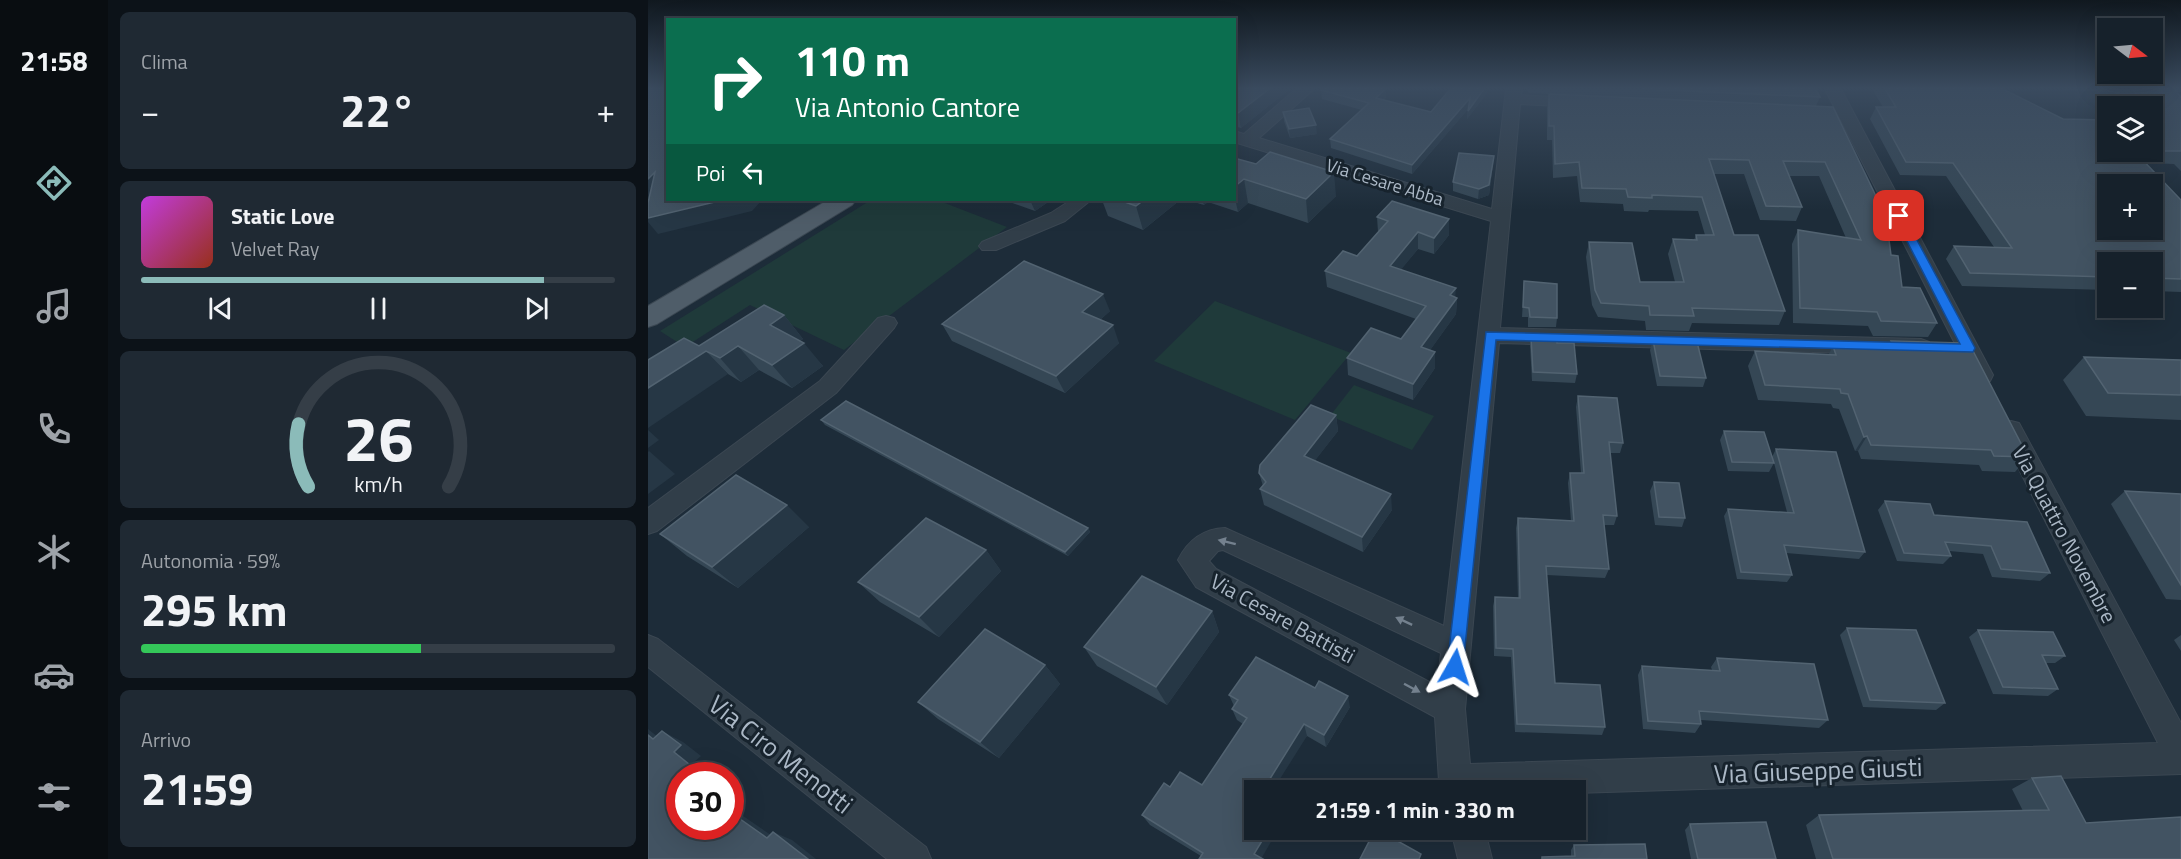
<!DOCTYPE html>
<html lang="it">
<meta charset="utf-8">
<style>
:root{--surface:#16212b;--page:#1f2933;--text:#f1f3f6;--muted:#9ea3a9;--line:#353e47;--accent:#8bbbb9}
body{margin:0;font-family:"Titillium Web",sans-serif;background:var(--page);color:var(--text);height:100vh;display:flex;flex-direction:column;font-size:22px;white-space:nowrap}
*{box-sizing:border-box;margin:0}
p{font-size:20px;color:var(--muted)}
.icon{flex:none;width:33px;height:33px;fill:none;stroke:currentColor;stroke-width:2;stroke-linecap:round;stroke-linejoin:round}
.map{position:relative;flex:1;overflow:hidden}
.side{display:flex;flex-direction:column;gap:12px;padding:12px;background:#0c1218;width:540px}
.side>*{flex:none}
.banner{position:absolute;left:18px;top:18px;width:570px;height:183px;border-radius:0px;box-shadow:0 6px 24px #0002,0 0 0 2px var(--line);background:#0b6e4f;color:#fff;overflow:hidden}
.needle{width:39px;rotate:106deg}
.tools{position:absolute;left:1449px;top:18px;display:grid;gap:12px}
.tools a{display:grid;place-items:center;width:66px;height:66px;border-radius:0px;background:var(--surface);box-shadow:0 6px 24px #0002,0 0 0 2px var(--line);font-size:30px}
.speed{position:absolute;left:18px;top:762px;display:flex;gap:12px;font-size:30px;font-weight:700;text-align:center}
.speed>*{display:grid;place-content:center;width:78px;height:78px;border-radius:50%;background:var(--surface);box-shadow:0 6px 24px #0002,0 0 0 2px var(--line);line-height:1}
.speed .limit{border:9px solid #d22;background:#fff;color:#111}
.pin{position:absolute;display:grid;place-items:center;width:51px;height:51px;color:#fff;margin:-26px;border-radius:12px;box-shadow:0 3px 9px #0006}
.me{position:absolute;width:66px;margin:-33px;rotate:6deg;stroke-linejoin:round;filter:drop-shadow(0 0 4px #0008)}
.turn{display:flex;align-items:center;gap:21px;height:126px;padding:0 30px;font-size:27px}
.turn .icon{width:78px;height:78px;stroke-width:2.5}
.turn b{display:block;font-size:42px;line-height:51px}
.then{display:flex;align-items:center;height:57px;padding:0 30px;background:#0003;gap:12px;font-size:22px}
.big{font-size:45px;font-weight:700;line-height:1.1}
.side .widget{flex:1;display:flex;flex-direction:column;justify-content:center;gap:9px;min-width:0;padding:0 21px;border-radius:9px;background:var(--page)}
.side .dial{align-items:center;gap:0}
.dial svg{height:156px;overflow:visible;fill:none;stroke:var(--line);stroke-width:7;stroke-linecap:round;text-anchor:middle}
.dial text{fill:var(--text);stroke:none}
.song{display:flex;align-items:center;gap:18px}
.cover{width:72px;height:72px;border-radius:9px;background:linear-gradient(135deg,hsl(290 70% 55%),hsl(10 70% 35%))}
.played{height:6px;border-radius:3px;background:linear-gradient(90deg,var(--accent) 85%,var(--line) 85%)}
.keys{display:flex;justify-content:space-around;direction:ltr}
.heat{display:flex;justify-content:space-between;align-items:center;font-size:33px;direction:ltr}
.charge{height:9px;border-radius:4px;background:linear-gradient(90deg,#34c759 59%,var(--line) 0)}
.trip{position:absolute;left:596px;top:780px;width:342px;height:60px;border-radius:0px;background:var(--surface);box-shadow:0 6px 24px #0002,0 0 0 2px var(--line);font-weight:700;line-height:60px;text-align:center}
main{display:flex;flex:1;min-height:0}
.tabs{display:flex;flex-direction:column;width:108px;justify-content:space-around;align-items:center;background:#090d11;color:var(--muted)}
.tabs .icon{width:42px;height:42px}
.tabs .on{color:var(--accent)}
.tabs b{font-size:27px;color:var(--text)}
.map>svg:first-child{display:block}
.green{fill:#1f3a3a}
.lines{fill:none;stroke-linecap:round;stroke-linejoin:round}
.minor-casing{stroke:#3b4752;stroke-width:2}
.major-casing{stroke:#3b4752;stroke-width:2}
.minor{fill:#313e49;fill-rule:evenodd}
.major{fill:#4f5d69;fill-rule:evenodd}
.wall{fill:#354755}
.shaded-wall{fill:#263745}
.building{fill:#425362;stroke:#526371;stroke-width:1.5;fill-rule:evenodd}
.oneway{fill:#74818e}
.route{fill:#1a73e8;stroke:#114b97;stroke-width:1.5}
.labels{text-anchor:middle;dominant-baseline:central;stroke-width:6;stroke-linejoin:round;paint-order:stroke}
.far-street-label{font-size:18px;fill:#abb8c6;stroke:#17232d}
.street-label{font-size:21px;fill:#abb8c6;stroke:#17232d}
.near-street-label{font-size:26px;fill:#abb8c6;stroke:#17232d}
</style>
<main>
<nav class="tabs">
<b>21:58</b>
<svg class="icon on" aria-label="directions" viewBox="0 0 24 24"><path d="M12 3l9 9-9 9-9-9zM9 14v-3h6M13 9l2 2-2 2"/></svg>
<svg class="icon" aria-label="music" viewBox="0 0 24 24"><path d="M9 18V5l10-2v13"/><circle cx="6" cy="18" r="3"/><circle cx="16" cy="16" r="3"/></svg>
<svg class="icon" aria-label="phone" viewBox="0 0 24 24"><path d="M5 4h4l2 5-3 2q2 4 5 5l2-3 5 2v4C11 20 4 13 5 4z"/></svg>
<svg class="icon" aria-label="climate" viewBox="0 0 24 24"><path d="M12 3v18M4 7l16 10M4 17L20 7"/></svg>
<svg class="icon" aria-label="car" viewBox="0 0 24 24"><path d="M5 17H2v-5l4-1 3-4h7l3 4 3 1v5h-3M9 17h6M6 11h13"/><circle cx="7" cy="17" r="2"/><circle cx="17" cy="17" r="2"/></svg>
<svg class="icon" aria-label="filters" viewBox="0 0 24 24"><path d="M4 7h16M4 17h16"/><circle cx="9" cy="7" r="2"/><circle cx="15" cy="17" r="2"/></svg>
</nav>
<section class="side">
<div class="widget"><p>Clima</p>
<div class="heat"><a>−</a><b class="big">22°</b><a>+</a></div>
</div>
<div class="widget">
<div class="song"><i class="cover"></i><div><b>Static Love</b><p>Velvet Ray</p></div></div>
<div class="played"></div>
<div class="keys"><svg class="icon" aria-label="previous" viewBox="0 0 24 24"><path d="M18 5L8 12l10 7zM5 5v14"/></svg><svg class="icon" aria-label="pause" viewBox="0 0 24 24"><path d="M8 5v14M16 5v14"/></svg><svg class="icon" aria-label="next" viewBox="0 0 24 24"><path d="M6 5l10 7-10 7zM19 5v14"/></svg></div>
</div>
<div class="widget dial"><svg viewBox="0 0 100 80">
<path d="M14 69A42 42 0 1 1 86 69"/>
<path d="M14 69A42 42 0 0 1 9 37" stroke="#8bbbb9"/>
<text x="50" y="56" font-size="32" font-weight="700">26</text>
<text x="50" y="72" font-size="11">km/h</text>
</svg></div>
<div class="widget"><p>Autonomia · 59%</p><b class="big">295 km</b><div class="charge"></div></div>
<div class="widget"><p>Arrivo</p><b class="big">21:59</b></div>
</section>
<div class="map">
<svg width="1533" height="859" viewBox="0 0 1533 859">
<rect width="100%" height="100%" fill="#1d2c39"/>
<g class="green">
<polygon points="223,200 289,200 359,227 196,350 102,305 37,347 12,331"/>
<polygon points="567,301 703,353 647,420 506,361"/>
<polygon points="706,385 786,416 764,450 682,416"/>
</g>
<g class="lines">
<g class="minor-casing">
<g id="minor">
<path d="M648,89H666L611,138L844,209L858,89H874L873,95L937,99L939,102L937,105L931,107L872,104L852,328L1273,339L1281,342L1284,347L1281,352L1273,355L851,343L817,709L822,764L1510,743L1351,430L1355,423L1363,421L1371,423L1533,723V774L927,793V790H794L791,781L787,717L548,587L530,560C540,540 555,529 577,528L796,626L843,221L586,142V131L596,134ZM575,550L793,653L789,686L568,569L561,561L570,551Z"/>
<polygon points="1177,89 1193,89 1345,375 1342,381 1334,383 1326,381 1323,375"/>
<polygon points="423,200 443,200 417,221 348,250 334,250 331,246 334,242 403,213"/>
<polygon points="238,316 246,318 249,323 246,328 188,393 9,531 0,534 0,508 172,381 230,318"/>
<polygon points="0,635 10,639 278,847 283,859 239,859 0,667"/>
<polygon points="803,830 837,830 844,859 810,859"/>
</g>
</g>
<g class="major-casing">
<polygon id="major" points="180,200 208,200 204,205 9,324 0,327 0,306"/>
</g>
<use href="#minor" class="minor"/>
<use href="#major" class="major"/>
</g>
<g class="wall">
<polygon points="586,89 642,89 593,128 586,126"/>
<polygon points="738,89 738,97 736,100 783,112 842,89 819,119 820,109 764,174 683,148 682,139 714,110 674,99 673,90"/>
<polygon points="880,89 1168,89 1172,97 1168,106 1243,255 1254,287 1289,323 1280,337 1225,336 1220,326 1145,323 1144,244 1150,230 1198,238 1171,176 1141,176 1154,207 1148,221 1112,220 1096,174 1066,174 1086,235 1137,311 1131,325 1044,323 1041,331 998,330 997,321 950,317 944,305 938,257 941,242 992,282 1027,282 1020,254 1025,239 1046,240 1048,235 1057,235 1050,211 1001,210 1000,212 976,211 975,204 932,202 929,176 905,178 904,140 899,140 899,108 901,94 880,93"/>
<polygon points="1224,89 1355,89 1460,152 1504,152 1504,106 1479,106 1466,92 1416,90 1415,89 1533,89 1533,92 1528,92 1533,97 1533,171 1526,164 1498,163 1533,200 1533,292 1504,291 1504,262 1460,262 1460,290 1314,286 1298,259 1306,246 1346,247 1298,176 1252,175 1222,119 1228,107 1235,107"/>
<polygon points="635,112 669,134 642,138 636,121"/>
<polygon points="846,156 841,195 830,199 805,191 805,182"/>
<polygon points="586,158 688,196 660,223 600,203 590,212 560,202 556,205 539,200 586,200"/>
<polygon points="356,200 403,200 387,211"/>
<polygon points="454,200 532,200 495,230 460,216"/>
<polygon points="729,217 801,235 786,254 770,249 753,269 809,298 808,314 782,350 787,352 787,368 765,400 700,375 699,358 753,339 768,319 679,287 677,271 709,256 730,232"/>
<polygon points="876,281 909,318 908,327 880,327 880,317 874,317"/>
<polygon points="462,311 452,320 471,343 417,393 304,341 294,324"/>
<polygon points="136,315 155,339 152,341 175,366 144,388 111,370 93,382 80,374 51,346"/>
<polygon points="883,337 909,343 929,374 927,383 884,381 882,346"/>
<polygon points="1005,340 1058,378 1055,387 1009,386 1002,350"/>
<polygon points="1243,341 1380,457 1367,472 1334,471 1331,465 1213,459 1210,451 1207,451 1191,409 1185,408 1183,404 1110,400 1100,366 1107,351 1181,354 1185,346 1238,349"/>
<polygon points="1436,357 1533,360 1533,420 1438,416 1415,380"/>
<polygon points="930,396 975,443 972,453 962,453 969,516 966,525 956,525 961,569 957,578 899,575 907,683 957,727 954,735 867,732 863,657 846,656 845,606 847,597 870,598 868,528 870,518 923,521 920,483 922,473 933,473 928,407"/>
<polygon points="688,415 690,431 667,460 744,510 715,552 616,505 612,489 615,486 611,473"/>
<polygon points="173,420 440,528 442,532 420,556 177,425"/>
<polygon points="1076,431 1124,457 1128,449 1217,552 1211,559 1138,553 1144,575 1139,582 1089,579 1076,516 1080,509 1139,512 1126,463 1121,472 1080,471 1072,440"/>
<polygon points="1006,482 1037,518 1034,527 1007,525 1002,491"/>
<polygon points="1477,491 1533,494 1533,600 1518,599 1463,504"/>
<polygon points="1237,501 1286,515 1402,573 1392,581 1344,577 1335,554 1301,551 1303,556 1295,564 1249,561 1230,510"/>
<polygon points="161,527 90,588 39,556 12,534"/>
<polygon points="338,550 353,571 291,637 232,602 210,582"/>
<polygon points="564,611 571,632 519,705 449,666 436,647"/>
<polygon points="1199,628 1297,703 1288,710 1215,707 1192,635"/>
<polygon points="1330,630 1417,656 1407,663 1398,663 1410,689 1400,696 1345,694 1321,637"/>
<polygon points="1533,635 1533,651 1526,640"/>
<polygon points="1069,658 1180,720 1171,728 1053,720 1053,724 1047,733 995,729 990,675 994,666 1064,670 1063,667"/>
<polygon points="397,665 412,684 351,758 290,719 270,702"/>
<polygon points="581,695 702,707 678,747 659,736 606,790 606,830 624,840 553,856 502,825 494,815 522,787 554,785 595,724 589,720 584,709 586,706"/>
<polygon points="1384,778 1438,823 1533,859 1168,859 1158,825 1171,815 1375,811 1364,789"/>
<polygon points="1042,824 1128,859 1043,859 1037,830"/>
<polygon points="926,845 999,859 893,859 894,857 923,856 923,850"/>
</g>
<g class="shaded-wall">
<polygon points="621,89 642,89 593,128 590,113"/>
<polygon points="738,89 738,97 729,106 728,98"/>
<polygon points="836,89 842,89 819,119 820,111"/>
<polygon points="822,98 822,107 764,174 764,165"/>
<polygon points="668,125 669,134 642,138 641,129"/>
<polygon points="846,156 841,195 830,199 831,189"/>
<polygon points="7,172 0,206 0,179"/>
<polygon points="686,172 688,196 660,223 658,199"/>
<polygon points="596,179 600,203 590,212 586,194 586,187"/>
<polygon points="75,200 114,200 104,211 10,234 0,222 0,218"/>
<polygon points="382,200 403,200 387,211"/>
<polygon points="496,200 532,200 495,230 488,206"/>
<polygon points="554,200 559,200 560,202 556,205"/>
<polygon points="801,219 801,235 786,254 786,238"/>
<polygon points="770,232 770,249 743,282 742,266"/>
<polygon points="808,288 807,300 809,298 808,314 773,363 773,347 802,295"/>
<polygon points="455,294 462,311 441,330 434,312"/>
<polygon points="136,315 155,339 141,348 122,325"/>
<polygon points="465,325 471,343 417,393 408,376"/>
<polygon points="156,343 175,366 144,388 124,365"/>
<polygon points="90,346 111,370 93,382 72,358"/>
<polygon points="58,351 80,374 0,428 0,388"/>
<polygon points="787,352 787,368 765,400 765,384"/>
<polygon points="688,415 690,431 659,471 656,456"/>
<polygon points="0,430 11,440 0,448"/>
<polygon points="1219,436 1210,451 1207,451 1216,437"/>
<polygon points="1,451 27,474 0,494 0,452"/>
<polygon points="743,494 744,510 715,552 714,537"/>
<polygon points="139,505 161,527 90,588 64,567"/>
<polygon points="440,528 442,532 420,556 417,552"/>
<polygon points="338,550 353,571 291,637 271,617"/>
<polygon points="564,611 571,632 519,705 508,687"/>
<polygon points="397,665 412,684 351,758 332,742"/>
<polygon points="700,696 702,707 678,747 676,735"/>
<polygon points="656,724 659,736 625,790 615,790"/>
<polygon points="0,729 26,750 5,739 0,735"/>
<polygon points="14,731 35,742 53,756 46,762 63,776 50,776 26,752"/>
<polygon points="606,804 606,822 603,827 598,818"/>
<polygon points="82,807 139,846 119,838 82,812"/>
<polygon points="620,831 624,840 613,859 606,854"/>
<polygon points="125,832 144,840 168,859 160,859"/>
</g>
<g class="building">
<polygon points="0,89 20,89 20,200 75,200 0,218 0,203 7,172 0,179"/>
<polygon points="586,89 621,89 590,113 586,112"/>
<polygon points="674,89 737,89 728,98 783,112 802,89 836,89 820,111 822,98 764,165 682,139 721,103 673,90"/>
<polygon points="994,89 1168,89 1172,97"/>
<path d="M1237,89H1355L1415,119L1460,120V152H1487L1533,200V279L1504,278V262H1460V277L1322,273L1306,246L1364,248L1305,163L1258,162L1228,107H1248ZM1460,184H1504V230H1460Z"/>
<polygon points="1484,89 1525,89 1533,97 1533,151 1504,151 1504,121 1513,122 1504,112 1504,106 1499,106"/>
<polygon points="901,94 1185,107 1238,217 1243,255 1250,256 1254,287 1272,288 1289,323 1233,321 1229,312 1152,308 1150,230 1213,240 1177,162 1135,161 1154,207 1118,206 1101,160 1061,159 1086,235 1110,235 1137,311 1044,308 1046,316 1002,315 1001,306 953,303 947,290 941,242 984,243 992,282 1036,282 1025,239 1049,240 1048,235 1066,235 1054,197 1004,195 1004,198 980,197 978,189 934,188 931,162 907,164 906,126 901,126"/>
<polygon points="661,108 668,125 641,129 635,112"/>
<polygon points="622,152 686,172 658,199 596,179 586,187 586,158 608,164"/>
<polygon points="811,153 846,156 841,185 831,189 805,182"/>
<polygon points="471,200 496,200 488,206"/>
<polygon points="744,201 801,219 786,238 770,232 742,266 808,288 802,295 809,298 773,347 787,352 765,384 699,358 723,328 753,339 778,306 677,271 695,251 709,256 740,221 729,217"/>
<polygon points="376,261 455,294 434,312 465,325 408,376 294,324"/>
<polygon points="876,281 909,284 909,318 882,317 881,308 875,307"/>
<polygon points="116,305 136,315 122,325 156,343 124,365 90,346 72,358 58,351 0,388 0,360 36,338 51,346"/>
<polygon points="883,337 909,338 909,343 926,343 929,374 885,372"/>
<polygon points="1005,340 1049,342 1058,378 1012,376"/>
<polygon points="1243,341 1314,343 1323,347 1380,457 1346,456 1343,450 1223,445 1219,436 1216,437 1200,394 1193,393 1192,389 1117,385 1107,351 1188,355 1185,346 1247,349"/>
<polygon points="1436,357 1533,360 1533,395 1460,393"/>
<polygon points="930,396 969,398 975,443 961,442 969,516 955,515 961,569 898,566 907,683 952,685 957,727 869,724 865,649 848,648 847,597 872,598 870,518 926,521 922,473 936,473"/>
<polygon points="198,401 440,528 417,552 173,420"/>
<polygon points="663,405 688,415 656,456 743,494 714,537 612,489 618,482 611,473 612,465"/>
<polygon points="1076,431 1116,432 1126,463 1084,462"/>
<polygon points="1128,449 1188,452 1217,552 1136,545 1144,575 1093,572 1080,509 1146,513"/>
<polygon points="88,475 139,505 64,567 12,534"/>
<polygon points="1006,482 1031,483 1037,518 1011,517"/>
<polygon points="1477,491 1533,494 1533,585"/>
<polygon points="1237,501 1282,504 1286,515 1379,522 1402,573 1353,569 1343,546 1297,542 1303,556 1256,553"/>
<polygon points="278,518 338,550 271,617 210,582"/>
<polygon points="494,576 564,611 508,687 436,647"/>
<polygon points="1199,628 1268,630 1297,703 1222,700"/>
<polygon points="337,629 397,665 332,742 270,702"/>
<polygon points="1330,630 1405,632 1417,656 1394,655 1410,689 1355,687"/>
<polygon points="608,657 667,688 671,681 700,696 676,735 656,724 615,790 606,790 606,804 598,818 606,822 606,830 618,830 620,831 606,854 615,859 551,859 555,853 494,815 516,783 522,787 532,772 554,785 599,718 584,709 590,700 581,695"/>
<polygon points="1069,658 1166,664 1180,720 1051,711 1053,724 1000,721 994,666 1072,671"/>
<polygon points="14,731 33,745 26,752 52,773 50,776 32,776 32,826 82,826 82,812 119,838 125,832 160,859 0,859 0,735 5,739"/>
<polygon points="1413,776 1438,823 1533,817 1533,859 1185,859 1171,815 1401,810 1384,778"/>
<polygon points="1118,822 1128,859 1050,859 1042,824"/>
<polygon points="727,830 730,830 773,854 771,859 712,859"/>
<polygon points="997,844 999,859 894,859 894,857 927,856 926,845"/>
</g>
<defs><path id="oneway-solid" d="M-6-.8H1V-3.2L6.5 0L1 3.2V.8H-6Z" transform="scale(1.5)"/></defs>
<g class="oneway">
<use href="#oneway-solid" transform="translate(579 542) rotate(-166)"/>
<use href="#oneway-solid" transform="translate(756 621) rotate(-155)"/>
<use href="#oneway-solid" transform="translate(764 688) rotate(28)"/>
</g>
<linearGradient id="sky" x2="0" y2="1"><stop stop-color="#10181f"/><stop offset="0.42" stop-color="#3a4b5f"/><stop offset="1" stop-color="#3a4b5f" stop-opacity="0"/></linearGradient>
<rect width="1533" height="210" fill="url(#sky)"/>
<polygon class="route" points="1251,213 1256,216 1327,348 1325,352 848,340 815,667 813,672 807,675 801,672 799,667 838,332 1312,344 1246,216"/>
<g class="labels">
<g class="far-street-label">
<text transform="translate(737 182) rotate(17)">Via Cesare Abba</text>
</g>
<g class="street-label">
<text transform="translate(1417 534) rotate(62)">Via Quattro Novembre</text>
<text transform="translate(635 618) rotate(29)">Via Cesare Battisti</text>
</g>
<g class="near-street-label">
<text transform="translate(133 754) rotate(38)">Via Ciro Menotti</text>
<text transform="translate(1170 770) rotate(-2)">Via Giuseppe Giusti</text>
</g>
</g>
</svg>
<div class="tools">
<a><svg class="needle" viewBox="-14 -14 28 28"><path d="M0-13l5 13h-10z" fill="#e53935"/><path d="M0 13l5-13h-10z" fill="#9ea3a9"/></svg></a>
<a><svg class="icon" aria-label="layers" viewBox="0 0 24 24"><path d="M12 4l9 5-9 5-9-5zM3 14l9 5 9-5"/></svg></a>
<a>+</a>
<a>−</a>
</div>
<div class="speed"><div class="limit">30</div></div>
<div class="pin" style="left:1251px;top:216px;background:#d93025"><svg class="icon" aria-label="arrive" viewBox="0 0 24 24"><path d="M6 21V4h12l-3 4 3 4H6"/></svg></div>
<svg class="me" style="left:807px;top:667px" viewBox="-20 -20 40 40"><path d="M0-17L14 15 0 8-14 15z" fill="#1a73e8" stroke="#fff" stroke-width="4"/></svg>
<div class="trip">21:59 · 1 min · 330 m</div>
<div class="banner">
<div class="turn"><svg class="icon" aria-label="right" viewBox="0 0 24 24"><path d="M7 20v-9h11M14 6l5 5-5 5"/></svg><div><b>110 m</b>Via Antonio Cantore</div></div>
<div class="then">Poi<svg class="icon" aria-label="left" viewBox="0 0 24 24"><path d="M17 20v-9H6M10 6l-5 5 5 5"/></svg></div>
</div>
</div>
</main>
